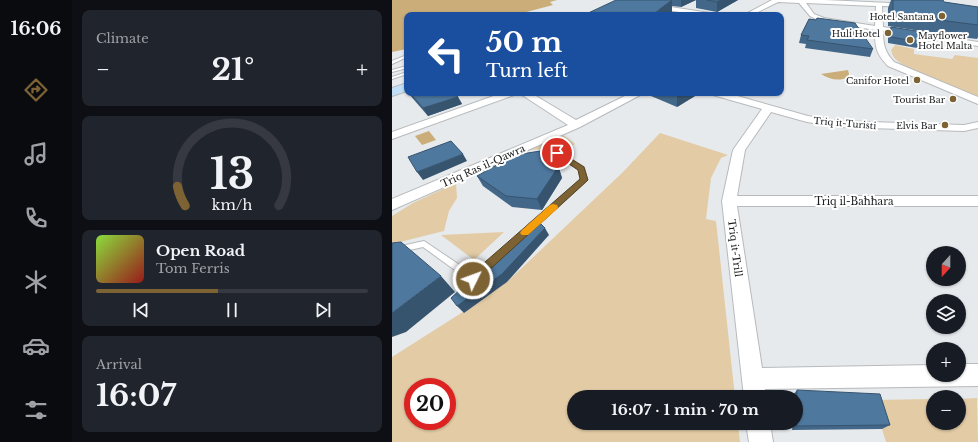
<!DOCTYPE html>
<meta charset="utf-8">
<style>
:root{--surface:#171b24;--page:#20242c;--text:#f1f3f6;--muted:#9ea1a6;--line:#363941;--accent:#7d6334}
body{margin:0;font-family:"Libre Baskerville",serif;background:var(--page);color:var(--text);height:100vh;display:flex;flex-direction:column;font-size:15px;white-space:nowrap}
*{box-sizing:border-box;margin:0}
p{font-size:13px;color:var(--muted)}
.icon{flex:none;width:22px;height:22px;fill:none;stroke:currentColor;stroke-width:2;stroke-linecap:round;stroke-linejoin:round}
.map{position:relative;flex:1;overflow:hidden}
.drawer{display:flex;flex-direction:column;gap:10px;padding:10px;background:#0d0f14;width:320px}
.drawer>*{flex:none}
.guide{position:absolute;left:12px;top:12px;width:380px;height:84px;border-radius:8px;box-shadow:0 1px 3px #0004;background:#1a4fa0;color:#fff;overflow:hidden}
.needle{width:26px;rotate:201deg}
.fabs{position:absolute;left:534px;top:246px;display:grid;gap:8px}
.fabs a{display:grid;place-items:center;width:40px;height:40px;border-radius:50%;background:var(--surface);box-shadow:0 1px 3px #0004;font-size:20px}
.speed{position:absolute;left:12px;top:378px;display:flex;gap:8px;font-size:20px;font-weight:700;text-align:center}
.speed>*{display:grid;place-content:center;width:52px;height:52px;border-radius:50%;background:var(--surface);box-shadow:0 1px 3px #0004;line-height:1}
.speed .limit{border:6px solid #d22;background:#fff;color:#111}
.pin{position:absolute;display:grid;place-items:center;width:34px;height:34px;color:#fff;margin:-17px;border:2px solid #fff;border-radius:50%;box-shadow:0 1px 4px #0007}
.me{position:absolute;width:44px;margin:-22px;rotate:48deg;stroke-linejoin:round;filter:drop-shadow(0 0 3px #0008)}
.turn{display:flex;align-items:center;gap:14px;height:84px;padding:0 16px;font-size:18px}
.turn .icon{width:52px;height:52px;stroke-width:2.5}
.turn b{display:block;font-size:28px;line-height:34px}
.big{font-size:30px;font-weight:700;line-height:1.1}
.drawer .widget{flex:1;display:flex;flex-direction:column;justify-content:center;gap:6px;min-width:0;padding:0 14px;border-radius:8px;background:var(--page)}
.drawer .dial{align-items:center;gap:0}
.dial svg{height:104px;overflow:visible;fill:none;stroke:var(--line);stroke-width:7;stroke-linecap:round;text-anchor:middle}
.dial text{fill:var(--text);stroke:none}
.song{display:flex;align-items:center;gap:12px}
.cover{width:48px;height:48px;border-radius:6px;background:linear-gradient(135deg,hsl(90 70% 55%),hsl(0 70% 35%))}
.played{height:4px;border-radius:2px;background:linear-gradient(90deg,var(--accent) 45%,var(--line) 45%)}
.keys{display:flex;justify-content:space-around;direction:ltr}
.heat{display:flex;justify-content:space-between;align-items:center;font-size:22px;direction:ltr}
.trip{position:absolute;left:175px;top:390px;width:236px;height:40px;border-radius:20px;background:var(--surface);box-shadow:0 1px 3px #0004;font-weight:700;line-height:40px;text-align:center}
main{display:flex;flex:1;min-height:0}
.menu{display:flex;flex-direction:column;width:72px;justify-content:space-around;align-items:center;background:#090b0e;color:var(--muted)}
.menu .icon{width:28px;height:28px}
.menu .current{color:var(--accent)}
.menu b{font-size:18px;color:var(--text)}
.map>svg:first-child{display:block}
.green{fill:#e2cba5;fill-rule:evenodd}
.water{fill:#cbad7a}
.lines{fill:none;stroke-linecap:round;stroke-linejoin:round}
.lane-casing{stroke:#b7babc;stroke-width:2}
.street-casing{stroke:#b7babc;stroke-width:2}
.secondary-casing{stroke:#b7babc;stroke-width:2}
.lane{fill:#fff;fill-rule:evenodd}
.street{fill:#fff;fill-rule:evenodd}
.secondary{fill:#c1dff6;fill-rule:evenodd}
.wall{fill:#436788}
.shaded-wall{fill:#37546f}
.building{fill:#4e789e;stroke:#37546f}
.route{fill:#7d6334;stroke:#514022}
.slow{fill:#f59e0b}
.poi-dot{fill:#7d6334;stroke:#fff;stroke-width:1.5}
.labels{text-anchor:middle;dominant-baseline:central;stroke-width:4;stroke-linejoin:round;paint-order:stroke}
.far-poi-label{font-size:9px;fill:#1b1c1d;stroke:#fff;text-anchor:end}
.far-street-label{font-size:9px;fill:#1b1c1d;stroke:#fff}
.street-label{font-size:10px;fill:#1b1c1d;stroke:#fff}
</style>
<main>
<nav class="menu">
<b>16:06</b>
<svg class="icon current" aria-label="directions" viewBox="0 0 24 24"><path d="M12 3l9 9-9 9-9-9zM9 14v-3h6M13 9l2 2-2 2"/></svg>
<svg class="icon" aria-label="music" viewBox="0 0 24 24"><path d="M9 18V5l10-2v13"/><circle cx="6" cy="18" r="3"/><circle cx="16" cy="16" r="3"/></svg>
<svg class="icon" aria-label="phone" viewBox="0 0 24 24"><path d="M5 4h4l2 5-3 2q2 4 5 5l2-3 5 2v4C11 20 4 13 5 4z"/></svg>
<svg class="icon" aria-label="climate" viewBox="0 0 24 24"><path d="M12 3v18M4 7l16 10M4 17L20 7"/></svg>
<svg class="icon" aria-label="car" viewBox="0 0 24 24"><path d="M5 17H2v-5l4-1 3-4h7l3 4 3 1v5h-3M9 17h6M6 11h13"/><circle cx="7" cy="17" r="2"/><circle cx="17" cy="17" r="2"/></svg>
<svg class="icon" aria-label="filters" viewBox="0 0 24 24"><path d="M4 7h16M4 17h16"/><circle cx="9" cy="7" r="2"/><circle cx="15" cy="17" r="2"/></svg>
</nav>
<section class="drawer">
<div class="widget"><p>Climate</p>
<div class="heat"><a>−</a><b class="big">21°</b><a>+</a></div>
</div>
<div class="widget dial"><svg viewBox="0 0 100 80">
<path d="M14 69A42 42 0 1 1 86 69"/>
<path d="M14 69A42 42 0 0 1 8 54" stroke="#7d6334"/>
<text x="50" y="56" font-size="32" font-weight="700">13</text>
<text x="50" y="72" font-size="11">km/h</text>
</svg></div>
<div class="widget">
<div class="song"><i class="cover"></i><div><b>Open Road</b><p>Tom Ferris</p></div></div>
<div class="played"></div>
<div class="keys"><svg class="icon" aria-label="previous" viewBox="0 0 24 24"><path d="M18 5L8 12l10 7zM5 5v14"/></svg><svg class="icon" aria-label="pause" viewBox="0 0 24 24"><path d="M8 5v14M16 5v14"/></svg><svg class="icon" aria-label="next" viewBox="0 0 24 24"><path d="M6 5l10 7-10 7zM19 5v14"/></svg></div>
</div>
<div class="widget"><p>Arrival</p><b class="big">16:07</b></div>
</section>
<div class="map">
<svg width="586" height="442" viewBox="0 0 586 442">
<rect width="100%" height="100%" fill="#e7eaed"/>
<g class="green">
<path d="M503,45L522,49V54L560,59L563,55L586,58V97C569,90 509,70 501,56C500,54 500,52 499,50Z"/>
<path d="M268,133L336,155L329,158L319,178L314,219L324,221L343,397H182V423H346L348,442H0V357L85,303L115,282L231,172ZM21,387H55V421H21Z"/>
<polygon points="171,135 183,144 173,150 164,148 138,150"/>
<polygon points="64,183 65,198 57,211 52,231 0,244 0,216 21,203"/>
<polygon points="112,232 82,260 49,235"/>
<polygon points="585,398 586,442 494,442 481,400 541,399 541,423 567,423 567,399"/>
</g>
<g class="water">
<polygon points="0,0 165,0 158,2 161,5 123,15 15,15 15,49 0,52"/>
<path d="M456,70L457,74L456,77C447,82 437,79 429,74Z"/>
<polygon points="37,131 44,140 30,145 23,136"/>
</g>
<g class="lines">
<g class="lane-casing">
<g id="lane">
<polygon points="15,55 15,57 0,64 0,61"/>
<polygon points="15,66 15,68 0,72 0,70"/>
<polygon points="15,72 15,74 0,79 0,77"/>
<polygon points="165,151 192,167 195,180 143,228 137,228 136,226 137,224 189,179 187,169 164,155 154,155 151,153 154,151"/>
<path d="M32,241L81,274L86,272L89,273L90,275C88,280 83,283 78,281L31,247L0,254V248Z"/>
</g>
</g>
<g class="street-casing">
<g id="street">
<path d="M380,0H433L519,4L520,5L517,7L490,6L491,27L586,42V46L491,31C491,45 493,52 502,62L586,97V104L496,66C484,53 483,48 483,30L428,21L418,16L407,3L386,2L360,15H352ZM414,3L484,6L483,26L432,18L422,14Z"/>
<polygon points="259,4 318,13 321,15 305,15 257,7 257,5"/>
<polygon points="110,93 124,93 122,95 0,139 0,132"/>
<polygon points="127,93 139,93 184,120 239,93 252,93 188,127 0,210 0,199 176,125"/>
<polygon points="319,93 335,93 416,116 446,121 572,125 586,122 586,128 572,131 446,127 415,122 379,112 353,150 345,196 586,196 586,206 345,206 370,368 541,365 541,375 567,375 567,364 586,364 586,386 373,389 374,397 352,397 330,201 341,150 370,109 321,95"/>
<polygon points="354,423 378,423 381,442 357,442"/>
</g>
</g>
<g class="secondary-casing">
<polygon id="secondary" points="15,83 15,91 0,96 0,88"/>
</g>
<use href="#lane" class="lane"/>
<use href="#street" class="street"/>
<use href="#secondary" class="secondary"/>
</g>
<g class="wall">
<polygon points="224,0 304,0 289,7 280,6 280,13"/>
<polygon points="304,0 346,0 325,12 304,8"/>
<polygon points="499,0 547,0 552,2 586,7 586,37 585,39 568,37 496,26 496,8"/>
<polygon points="417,19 481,49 478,57 413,48 414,44 407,43 409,35"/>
<polygon points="499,27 534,43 531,49 496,43 496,33"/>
<polygon points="16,93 62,93 66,97 70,104 36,116"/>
<polygon points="259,93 303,93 303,96 285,107 259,96"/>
<polygon points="161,149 170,178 150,210 120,207 91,186 85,176"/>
<polygon points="405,390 498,425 490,429 400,430 401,423 404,423 404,397 401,397 401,395"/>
</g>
<g class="shaded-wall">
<polygon points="280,0 280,13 278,15 260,15"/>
<polygon points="289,0 304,0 289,7"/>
<polygon points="329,0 346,0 325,12 325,2"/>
<polygon points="285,93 303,93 303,96 285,107"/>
<polygon points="66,97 70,104 36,116 31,108"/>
<polygon points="161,149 170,178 150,210 145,199"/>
<polygon points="71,154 75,161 31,180 25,172"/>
<polygon points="153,228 157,235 115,282 72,313 65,306"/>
<polygon points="49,276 63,292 14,332 0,337 0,313"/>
</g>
<g class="building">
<polygon points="224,0 280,0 260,15 192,15"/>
<polygon points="315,0 329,0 325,2"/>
<polygon points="501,0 551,0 552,2 586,7 586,25 501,14"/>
<polygon points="425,18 463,23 481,49 415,40 417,36 409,35 417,19 424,20"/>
<polygon points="499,27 537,33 534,43 499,37"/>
<polygon points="15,86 15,90 12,87"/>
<polygon points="18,93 62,93 66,97 31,108"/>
<polygon points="59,141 71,154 25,172 16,157"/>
<polygon points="161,149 166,167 145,199 114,196 85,176 123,155"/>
<polygon points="145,220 153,228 110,274 65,306 59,298"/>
<polygon points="9,242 49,276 0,313 0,243"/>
<polygon points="405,390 488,394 498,425 404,426"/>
</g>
<polygon class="route" points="162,151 167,151 192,167 196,180 195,181 84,282 81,284 77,282 75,279 77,276 188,179 186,170 162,154"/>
<polygon class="slow" points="161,204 165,205 166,207 165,209 136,235 130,235 128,233 130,230 158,205"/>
<g class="poi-dot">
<circle cx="550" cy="16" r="4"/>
<circle cx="496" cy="33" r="4"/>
<circle cx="518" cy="40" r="4"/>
<circle cx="525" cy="80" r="4"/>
<circle cx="561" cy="99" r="4"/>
<circle cx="553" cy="125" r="4"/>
</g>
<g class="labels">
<g class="far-poi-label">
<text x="542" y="16">Hotel Santana</text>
<text x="488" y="33">Huli Hotel</text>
<text x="526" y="35" text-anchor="start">Mayflower<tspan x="526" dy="10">Hotel Malta</tspan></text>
<text x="517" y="80">Canifor Hotel</text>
<text x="553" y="99">Tourist Bar</text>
<text x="545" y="125">Elvis Bar</text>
</g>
<g class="far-street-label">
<text transform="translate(453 123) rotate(5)">Triq it-Turisti</text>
</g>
<g class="street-label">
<text transform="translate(91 166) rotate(-24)">Triq Ras il-Qawra</text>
<text x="462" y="201">Triq il-Baħħara</text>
<text transform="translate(343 248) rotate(83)">Triq it-Trill</text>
</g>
</g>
</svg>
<div class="fabs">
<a><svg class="needle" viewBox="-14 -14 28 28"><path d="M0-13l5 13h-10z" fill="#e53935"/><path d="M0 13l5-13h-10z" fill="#9ea1a6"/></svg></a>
<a><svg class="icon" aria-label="layers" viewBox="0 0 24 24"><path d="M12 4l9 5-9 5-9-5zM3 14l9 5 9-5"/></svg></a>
<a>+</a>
<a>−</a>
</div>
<div class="speed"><div class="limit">20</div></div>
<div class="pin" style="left:165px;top:153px;background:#d93025"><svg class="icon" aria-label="arrive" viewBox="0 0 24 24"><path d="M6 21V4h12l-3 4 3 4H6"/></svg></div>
<svg class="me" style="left:81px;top:279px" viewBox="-20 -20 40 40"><circle r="17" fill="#7d6334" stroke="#fff" stroke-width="3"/><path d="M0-11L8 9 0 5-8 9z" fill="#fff"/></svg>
<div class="trip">16:07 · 1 min · 70 m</div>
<div class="guide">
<div class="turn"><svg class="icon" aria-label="left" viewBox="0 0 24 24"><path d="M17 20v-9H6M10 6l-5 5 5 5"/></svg><div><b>50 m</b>Turn left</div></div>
</div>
</div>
</main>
